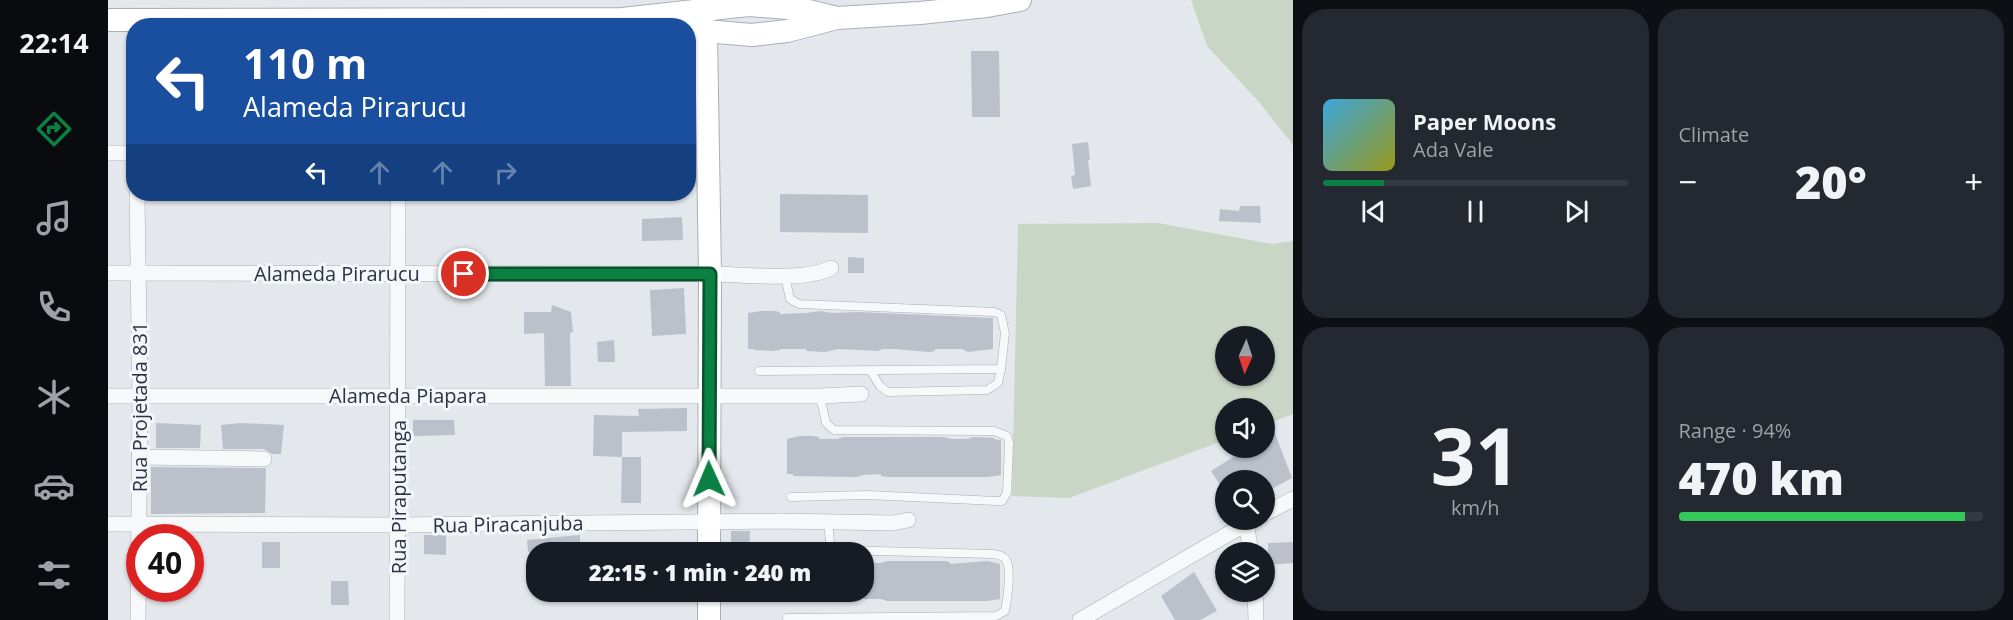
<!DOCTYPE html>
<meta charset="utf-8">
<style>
:root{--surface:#171b24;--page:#242831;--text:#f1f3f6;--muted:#9ea1a6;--line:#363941;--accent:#0b8043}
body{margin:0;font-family:"Open Sans",sans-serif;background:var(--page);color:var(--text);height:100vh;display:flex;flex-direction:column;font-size:22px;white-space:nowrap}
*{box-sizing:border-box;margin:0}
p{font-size:20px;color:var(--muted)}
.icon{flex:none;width:33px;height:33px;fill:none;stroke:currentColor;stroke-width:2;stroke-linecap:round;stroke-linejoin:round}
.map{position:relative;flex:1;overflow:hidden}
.drawer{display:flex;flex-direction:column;gap:9px;padding:9px;background:#0d0f14;width:720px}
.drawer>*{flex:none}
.guide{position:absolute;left:18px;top:18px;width:570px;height:183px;border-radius:24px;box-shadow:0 2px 4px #0004;background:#1a4fa0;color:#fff;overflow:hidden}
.needle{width:39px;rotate:183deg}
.tools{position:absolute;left:1107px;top:326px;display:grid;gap:12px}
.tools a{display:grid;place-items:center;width:60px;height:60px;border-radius:50%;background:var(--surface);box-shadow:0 2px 4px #0004;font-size:30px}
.speed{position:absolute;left:18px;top:524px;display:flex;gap:12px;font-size:30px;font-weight:700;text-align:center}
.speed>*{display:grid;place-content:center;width:78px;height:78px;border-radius:50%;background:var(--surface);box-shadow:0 2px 4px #0004;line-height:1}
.speed .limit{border:9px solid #d22;background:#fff;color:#111}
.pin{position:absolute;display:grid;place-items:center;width:51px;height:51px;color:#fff;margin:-26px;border:3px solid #fff;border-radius:50%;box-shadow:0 2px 6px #0007}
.me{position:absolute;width:66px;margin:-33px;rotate:359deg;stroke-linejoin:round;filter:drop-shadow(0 0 4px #0008)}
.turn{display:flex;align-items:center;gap:21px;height:126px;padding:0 18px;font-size:27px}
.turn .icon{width:78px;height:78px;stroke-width:2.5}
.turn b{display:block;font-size:42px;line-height:51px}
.lanes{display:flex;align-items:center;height:57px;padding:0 18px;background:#0003;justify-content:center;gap:30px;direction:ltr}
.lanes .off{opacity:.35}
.big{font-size:45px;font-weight:800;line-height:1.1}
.drawer .card{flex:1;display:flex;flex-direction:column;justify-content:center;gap:9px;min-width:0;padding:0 21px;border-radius:24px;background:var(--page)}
.drawer .dial{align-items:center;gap:0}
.dial b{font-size:78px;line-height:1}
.song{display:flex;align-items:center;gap:18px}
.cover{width:72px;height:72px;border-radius:9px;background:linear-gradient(135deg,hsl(200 70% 55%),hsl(60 70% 35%))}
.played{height:6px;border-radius:3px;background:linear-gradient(90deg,var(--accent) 20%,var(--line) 20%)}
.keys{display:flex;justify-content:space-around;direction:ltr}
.heat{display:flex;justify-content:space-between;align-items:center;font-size:33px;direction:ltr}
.charge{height:9px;border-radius:4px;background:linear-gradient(90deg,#34c759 94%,var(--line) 0)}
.drawer .tiles{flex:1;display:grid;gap:9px;grid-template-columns:repeat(2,1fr)}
.trip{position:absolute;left:418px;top:542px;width:348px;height:60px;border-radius:24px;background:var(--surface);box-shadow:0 2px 4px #0004;font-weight:800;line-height:60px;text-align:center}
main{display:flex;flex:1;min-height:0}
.menu{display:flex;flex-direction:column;width:108px;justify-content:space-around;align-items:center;background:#090b0e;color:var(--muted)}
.menu .icon{width:42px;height:42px}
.menu .current{color:var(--accent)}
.menu b{font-size:27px;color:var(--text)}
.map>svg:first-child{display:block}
.green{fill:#c9d6c5;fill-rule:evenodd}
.building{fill:#bbc0ca}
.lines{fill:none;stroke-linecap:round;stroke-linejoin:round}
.lane-casing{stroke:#a9aeb7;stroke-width:9}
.street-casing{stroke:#a9aeb7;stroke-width:16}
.secondary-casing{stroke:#a9aeb7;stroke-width:24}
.lane{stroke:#f7f8fa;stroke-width:8}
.street{stroke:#f7f8fa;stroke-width:15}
.secondary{stroke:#fff;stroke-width:22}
.route-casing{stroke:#07532c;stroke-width:15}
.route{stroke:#0b8043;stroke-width:10}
.labels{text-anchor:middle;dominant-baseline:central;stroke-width:6;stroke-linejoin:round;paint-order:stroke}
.street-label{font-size:20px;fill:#2b3445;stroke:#f4f6f9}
</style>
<main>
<nav class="menu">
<b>22:14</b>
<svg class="icon current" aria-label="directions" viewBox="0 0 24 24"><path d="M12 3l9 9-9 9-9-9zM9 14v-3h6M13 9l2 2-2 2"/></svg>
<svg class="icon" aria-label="music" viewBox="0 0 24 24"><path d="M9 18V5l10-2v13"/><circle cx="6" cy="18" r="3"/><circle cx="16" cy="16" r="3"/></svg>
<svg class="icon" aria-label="phone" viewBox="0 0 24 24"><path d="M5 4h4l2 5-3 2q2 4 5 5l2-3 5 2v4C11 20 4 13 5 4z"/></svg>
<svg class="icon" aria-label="climate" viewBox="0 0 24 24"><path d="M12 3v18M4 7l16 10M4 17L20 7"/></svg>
<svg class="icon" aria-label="car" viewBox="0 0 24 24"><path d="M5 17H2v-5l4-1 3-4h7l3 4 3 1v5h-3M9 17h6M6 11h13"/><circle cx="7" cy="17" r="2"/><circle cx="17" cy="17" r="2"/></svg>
<svg class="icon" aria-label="filters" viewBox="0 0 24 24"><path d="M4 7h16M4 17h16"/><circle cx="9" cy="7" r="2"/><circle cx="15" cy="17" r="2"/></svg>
</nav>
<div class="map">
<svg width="1185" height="620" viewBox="0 0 1185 620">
<rect width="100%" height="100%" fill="#e4e7ec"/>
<g class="green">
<polygon points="1083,0 1185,0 1185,145 1151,102 1099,46"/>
<path d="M1050,223L1164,244L1185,241V414L1157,425L1156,408H1118L1117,440L961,498L904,496L910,224ZM1118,336H1156V375H1118Z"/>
</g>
<g class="building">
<polygon points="863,51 891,51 892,117 864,117"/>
<polygon points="980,142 982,160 980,160 983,186 965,189 963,176 967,175 964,144"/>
<polygon points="672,194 760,195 760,233 672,232"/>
<polygon points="1132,206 1152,206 1153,223 1111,221 1112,209 1131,211"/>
<polygon points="574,217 575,240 534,241 534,219"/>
<polygon points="740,257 756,258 756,273 740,273"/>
<polygon points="576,288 578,334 544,336 542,290"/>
<polygon points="444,305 463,312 465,332 462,333 463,386 437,386 436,333 416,334 416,312 443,312"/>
<polygon points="653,311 666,311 672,312 672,314 698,313 713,311 724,313 750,312 885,318 885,349 860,352 854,349 827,349 827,351 821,352 787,349 775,349 769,351 730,349 717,352 698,351 698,349 672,349 672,350 666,351 646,350 646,349 640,349 640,313"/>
<polygon points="506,340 507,362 490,362 489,342"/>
<polygon points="579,408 579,431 514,432 514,457 485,456 486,415 531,416 530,409"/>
<polygon points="305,420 346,420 347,435 305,436"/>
<polygon points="48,423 93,425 92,448 48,448"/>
<polygon points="133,423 176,425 173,454 164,454 156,449 115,449 113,425"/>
<polygon points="1166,431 1184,478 1156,493 1156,480 1118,480 1118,494 1103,471 1141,447 1156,447 1156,437"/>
<polygon points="692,436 704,436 711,437 711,439 729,439 736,437 836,437 843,439 861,439 861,438 867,437 886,438 886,439 893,440 893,475 880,477 780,477 773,476 773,474 755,475 748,477 685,476 685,474 679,474 679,439"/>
<polygon points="514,457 533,457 533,503 513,503"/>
<polygon points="43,467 158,468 157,513 43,514"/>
<polygon points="623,531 642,531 641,552 623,552"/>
<polygon points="316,535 338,535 338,555 316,554"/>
<polygon points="472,535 472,552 420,552 419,540"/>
<rect x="154" y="542" width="18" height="26"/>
<polygon points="1185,542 1185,563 1160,565 1160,543"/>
<polygon points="779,561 836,561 842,562 842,564 879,561 892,564 892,599 879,601 779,601 773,599 756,599 756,563 773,563"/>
<polygon points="1086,572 1109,611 1092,620 1067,620 1053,596"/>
<polygon points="223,581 240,581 241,605 223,605"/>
</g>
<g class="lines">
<g class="lane-casing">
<g id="lane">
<polyline points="762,370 772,386 780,392 879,390 890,383 893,369"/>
<polyline points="651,371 893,369 897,333 893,315 887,312 691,304 682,299 677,276"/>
<polyline points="683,497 759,495 889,501 894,501 899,493 901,443 899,436 886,431 875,431 726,430 718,423 712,396"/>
<path d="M679,618L888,616L897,611C899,601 904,569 898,560C895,555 890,555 885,554L728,550L722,543L720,521"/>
</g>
</g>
<g class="street-casing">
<g id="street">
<polyline points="0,153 26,153"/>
<polyline points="29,194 32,396 30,620"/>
<path d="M0,273L602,274C633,274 696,282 723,268"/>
<polyline points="0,396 712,396 753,394"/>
<polyline points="31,457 156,459"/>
<polyline points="1156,514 1185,499"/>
<polyline points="1138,523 1143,552"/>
<polyline points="0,524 289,525 673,521 785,523 800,520"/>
<polyline points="1147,591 1148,620"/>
<polyline points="289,620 290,194"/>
<polyline points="972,620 1146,519"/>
</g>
</g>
<g class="secondary-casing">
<g id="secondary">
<polyline points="598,9 593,18 598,32 602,274 601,552"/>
<polyline points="0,20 514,19 640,5 693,9 729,18"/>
<polyline points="585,30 644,35 679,31 729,18 812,13 879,6 912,0"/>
<polyline points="601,620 601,591"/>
</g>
</g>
<use href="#lane" class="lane"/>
<use href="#street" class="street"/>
<use href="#secondary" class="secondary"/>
</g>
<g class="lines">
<g class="route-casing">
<polyline id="route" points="356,274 602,274 601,479"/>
</g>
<use href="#route" class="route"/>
</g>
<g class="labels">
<g class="street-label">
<text x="229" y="273">Alameda Pirarucu</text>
<text x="300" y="395">Alameda Piapara</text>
<text transform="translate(31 407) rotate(-90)">Rua Projetada 831</text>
<text transform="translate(290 497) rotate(-90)">Rua Piraputanga</text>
<text transform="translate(400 524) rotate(-1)">Rua Piracanjuba</text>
</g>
</g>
</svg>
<div class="tools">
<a><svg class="needle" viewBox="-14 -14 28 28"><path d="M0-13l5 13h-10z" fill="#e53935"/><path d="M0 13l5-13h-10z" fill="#9ea1a6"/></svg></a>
<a><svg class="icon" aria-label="sound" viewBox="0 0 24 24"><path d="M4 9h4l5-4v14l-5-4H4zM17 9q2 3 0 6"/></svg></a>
<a><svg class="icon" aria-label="search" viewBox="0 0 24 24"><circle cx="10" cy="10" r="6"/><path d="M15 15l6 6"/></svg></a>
<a><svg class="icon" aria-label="layers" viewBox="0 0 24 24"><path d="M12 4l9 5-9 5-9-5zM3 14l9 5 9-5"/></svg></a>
</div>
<div class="speed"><div class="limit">40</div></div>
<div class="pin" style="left:356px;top:274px;background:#d93025"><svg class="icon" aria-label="arrive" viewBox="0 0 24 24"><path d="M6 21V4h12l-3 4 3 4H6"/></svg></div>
<svg class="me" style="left:601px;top:479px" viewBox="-20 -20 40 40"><path d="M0-17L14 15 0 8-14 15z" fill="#0b8043" stroke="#fff" stroke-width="4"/></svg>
<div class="trip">22:15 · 1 min · 240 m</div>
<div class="guide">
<div class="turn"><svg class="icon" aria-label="left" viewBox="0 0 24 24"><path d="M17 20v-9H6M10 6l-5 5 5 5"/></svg><div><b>110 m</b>Alameda Pirarucu</div></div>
<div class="lanes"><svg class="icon" aria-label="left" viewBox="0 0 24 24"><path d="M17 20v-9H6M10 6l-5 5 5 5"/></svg><svg class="icon off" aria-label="ahead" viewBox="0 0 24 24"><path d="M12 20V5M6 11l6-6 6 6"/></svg><svg class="icon off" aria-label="ahead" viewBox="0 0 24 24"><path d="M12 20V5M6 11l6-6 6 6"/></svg><svg class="icon off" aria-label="right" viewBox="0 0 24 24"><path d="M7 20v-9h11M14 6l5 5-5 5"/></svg></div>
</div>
</div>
<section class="drawer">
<div class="tiles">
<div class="card">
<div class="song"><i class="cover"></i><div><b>Paper Moons</b><p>Ada Vale</p></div></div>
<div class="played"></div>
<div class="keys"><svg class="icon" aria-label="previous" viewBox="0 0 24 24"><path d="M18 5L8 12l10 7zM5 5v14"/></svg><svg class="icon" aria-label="pause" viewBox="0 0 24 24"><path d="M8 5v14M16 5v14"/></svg><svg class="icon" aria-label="next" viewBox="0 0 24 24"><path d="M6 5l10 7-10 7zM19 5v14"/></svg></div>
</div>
<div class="card"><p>Climate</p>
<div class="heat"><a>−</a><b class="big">20°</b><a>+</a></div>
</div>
<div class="card dial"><b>31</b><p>km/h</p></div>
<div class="card"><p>Range · 94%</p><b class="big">470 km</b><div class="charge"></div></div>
</div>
</section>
</main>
